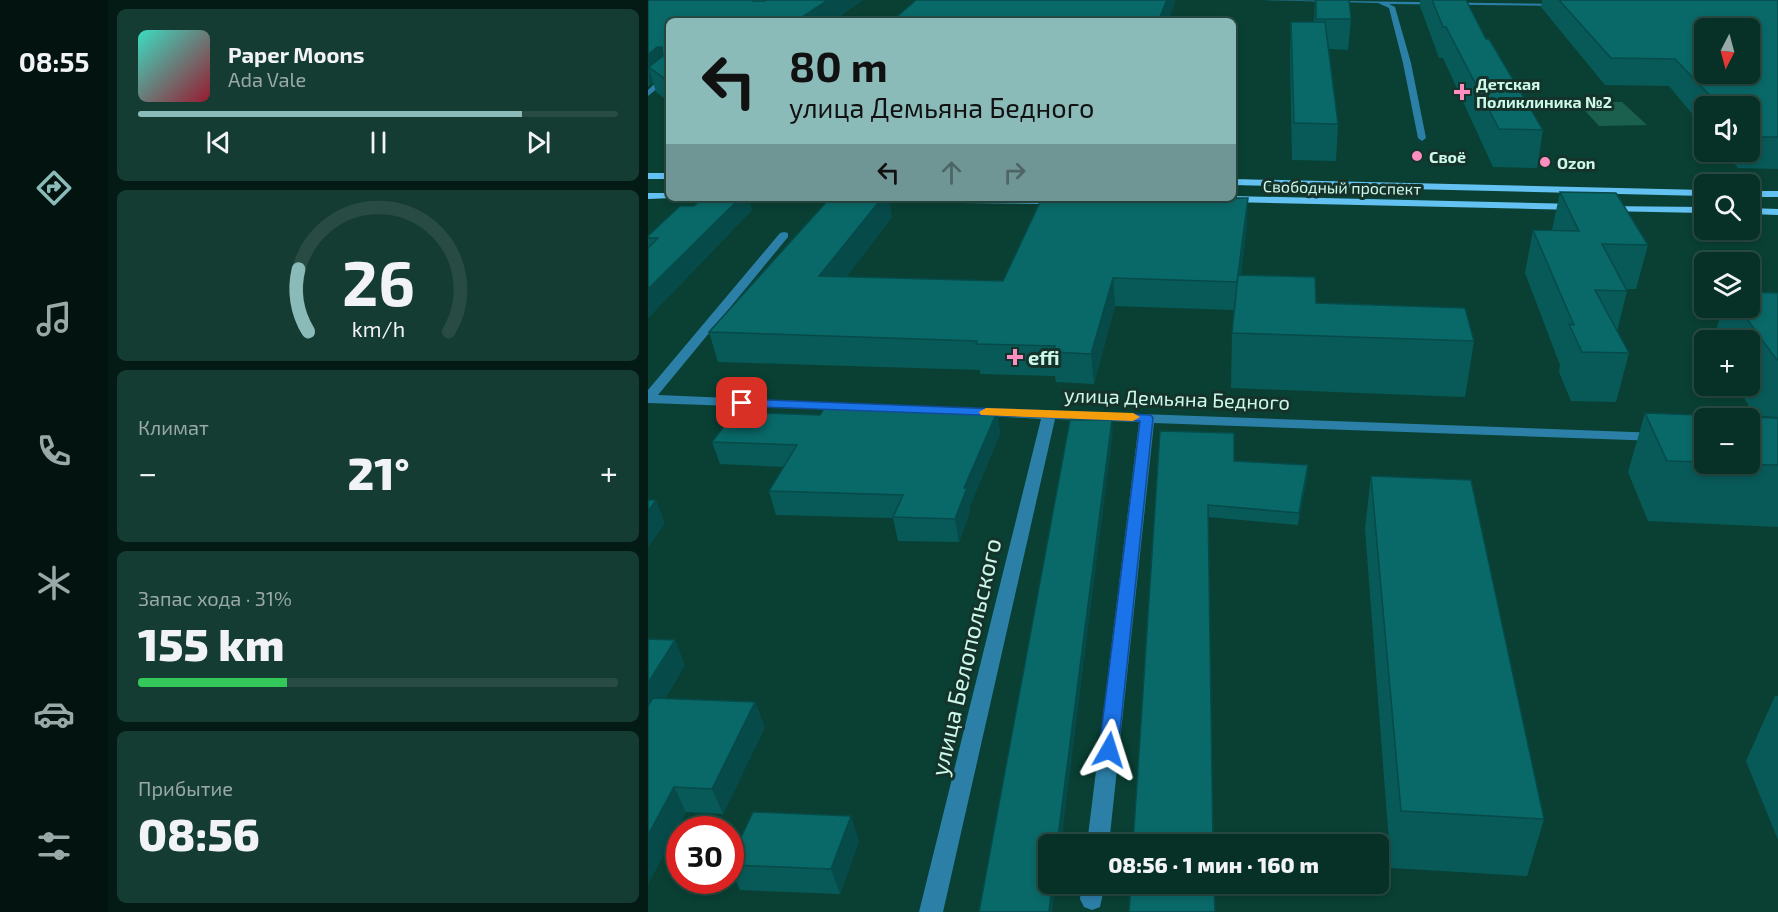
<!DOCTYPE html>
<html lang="ru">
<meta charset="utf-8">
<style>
:root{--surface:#073026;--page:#153c32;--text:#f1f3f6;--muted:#98a9a7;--line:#284b43;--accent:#8bbbb9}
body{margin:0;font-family:"Exo 2",sans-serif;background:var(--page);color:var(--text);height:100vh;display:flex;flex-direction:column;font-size:22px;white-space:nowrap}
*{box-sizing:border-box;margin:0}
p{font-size:20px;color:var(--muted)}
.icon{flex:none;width:33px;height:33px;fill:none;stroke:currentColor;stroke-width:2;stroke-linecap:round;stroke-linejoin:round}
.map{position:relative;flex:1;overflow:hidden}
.details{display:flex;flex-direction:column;gap:9px;padding:9px;background:#041a15;width:540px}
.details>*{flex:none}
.top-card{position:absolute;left:18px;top:18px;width:570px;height:183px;border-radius:9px;box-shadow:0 3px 9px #0003,0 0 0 2px var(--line);background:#8bbbb9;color:#111;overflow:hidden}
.needle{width:39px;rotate:186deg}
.fabs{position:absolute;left:1046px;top:18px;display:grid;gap:12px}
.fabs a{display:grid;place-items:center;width:66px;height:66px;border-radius:9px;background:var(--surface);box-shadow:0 3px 9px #0003,0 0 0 2px var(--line);font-size:30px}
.speed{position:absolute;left:18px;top:816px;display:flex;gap:12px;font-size:30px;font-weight:700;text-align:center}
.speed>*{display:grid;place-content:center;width:78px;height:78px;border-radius:50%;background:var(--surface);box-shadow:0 3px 9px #0003,0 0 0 2px var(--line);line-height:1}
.speed .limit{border:9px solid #d22;background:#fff;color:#111}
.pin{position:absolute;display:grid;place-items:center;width:51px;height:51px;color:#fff;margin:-26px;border-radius:12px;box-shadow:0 3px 9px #0006}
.me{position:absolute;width:66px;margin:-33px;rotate:6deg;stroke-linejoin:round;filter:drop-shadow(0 0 4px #0008)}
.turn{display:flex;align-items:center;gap:21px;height:126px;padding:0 24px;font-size:27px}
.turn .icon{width:78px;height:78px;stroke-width:2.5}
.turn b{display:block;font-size:42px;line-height:51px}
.lanes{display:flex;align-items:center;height:57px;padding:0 24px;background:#0003;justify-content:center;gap:30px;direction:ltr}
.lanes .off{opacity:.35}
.big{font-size:45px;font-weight:800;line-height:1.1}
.details .widget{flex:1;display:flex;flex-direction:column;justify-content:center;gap:9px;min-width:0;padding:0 21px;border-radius:9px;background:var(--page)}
.details .dial{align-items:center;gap:0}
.dial svg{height:156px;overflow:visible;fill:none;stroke:var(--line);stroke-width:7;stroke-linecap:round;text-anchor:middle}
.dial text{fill:var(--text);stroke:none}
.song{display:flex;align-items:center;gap:18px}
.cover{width:72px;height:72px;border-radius:9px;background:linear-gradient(135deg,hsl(170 70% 55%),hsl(350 70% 35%))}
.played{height:6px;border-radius:3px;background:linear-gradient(90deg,var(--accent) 80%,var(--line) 80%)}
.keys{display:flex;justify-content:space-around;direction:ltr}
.heat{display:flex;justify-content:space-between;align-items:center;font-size:33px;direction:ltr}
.charge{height:9px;border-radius:4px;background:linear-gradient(90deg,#34c759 31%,var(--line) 0)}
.trip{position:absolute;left:390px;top:834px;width:351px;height:60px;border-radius:9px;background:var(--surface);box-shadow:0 3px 9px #0003,0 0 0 2px var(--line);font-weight:800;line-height:60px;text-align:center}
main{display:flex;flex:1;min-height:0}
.tab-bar{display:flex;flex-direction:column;width:108px;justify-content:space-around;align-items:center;background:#03130f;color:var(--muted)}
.tab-bar .icon{width:42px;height:42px}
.tab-bar .current{color:var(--accent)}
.tab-bar b{font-size:27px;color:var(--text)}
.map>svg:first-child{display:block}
.green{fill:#1b604f}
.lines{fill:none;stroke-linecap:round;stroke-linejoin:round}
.minor{fill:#2c80a8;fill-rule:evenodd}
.major{fill:#64c2f2;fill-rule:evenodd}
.wall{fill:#085a59;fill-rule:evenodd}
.shaded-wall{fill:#064a49}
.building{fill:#096968;stroke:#064a49;stroke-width:1.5;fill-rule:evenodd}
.route{fill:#1a73e8;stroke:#114b97;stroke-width:1.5}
.slow{fill:#f59e0b}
.poi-dot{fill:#fd8ec0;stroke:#15332a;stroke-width:2}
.labels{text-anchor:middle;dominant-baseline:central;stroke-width:6;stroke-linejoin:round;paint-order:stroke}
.far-poi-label{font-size:16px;font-weight:bold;fill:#ccf8e9;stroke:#15332a;text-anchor:start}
.far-street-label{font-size:16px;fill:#ccf8e9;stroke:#15332a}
.poi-label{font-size:20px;font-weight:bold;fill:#ccf8e9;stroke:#15332a;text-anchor:start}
.street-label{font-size:20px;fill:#ccf8e9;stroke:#15332a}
.near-street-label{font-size:24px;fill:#ccf8e9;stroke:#15332a}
</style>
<main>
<nav class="tab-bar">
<b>08:55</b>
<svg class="icon current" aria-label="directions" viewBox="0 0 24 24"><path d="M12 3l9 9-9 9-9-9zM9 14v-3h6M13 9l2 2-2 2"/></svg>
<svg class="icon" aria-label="music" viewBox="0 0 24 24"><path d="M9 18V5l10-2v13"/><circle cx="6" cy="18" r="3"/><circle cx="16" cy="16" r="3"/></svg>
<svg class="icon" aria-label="phone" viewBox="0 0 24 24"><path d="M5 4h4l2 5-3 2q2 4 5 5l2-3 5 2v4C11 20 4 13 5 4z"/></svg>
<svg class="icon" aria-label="climate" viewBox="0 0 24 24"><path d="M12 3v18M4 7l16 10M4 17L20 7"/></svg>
<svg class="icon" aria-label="car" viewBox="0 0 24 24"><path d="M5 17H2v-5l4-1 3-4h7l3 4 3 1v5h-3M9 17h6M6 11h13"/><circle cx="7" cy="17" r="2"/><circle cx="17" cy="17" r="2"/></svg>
<svg class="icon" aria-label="filters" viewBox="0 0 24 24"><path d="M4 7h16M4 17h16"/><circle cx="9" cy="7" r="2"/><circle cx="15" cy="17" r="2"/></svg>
</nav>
<section class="details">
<div class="widget">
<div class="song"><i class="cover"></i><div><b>Paper Moons</b><p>Ada Vale</p></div></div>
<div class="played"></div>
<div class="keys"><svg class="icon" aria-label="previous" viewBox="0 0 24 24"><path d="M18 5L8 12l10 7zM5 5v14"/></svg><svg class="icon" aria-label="pause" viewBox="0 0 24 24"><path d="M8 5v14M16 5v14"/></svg><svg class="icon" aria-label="next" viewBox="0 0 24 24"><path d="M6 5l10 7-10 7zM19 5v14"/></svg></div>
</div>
<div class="widget dial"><svg viewBox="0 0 100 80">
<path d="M14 69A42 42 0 1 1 86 69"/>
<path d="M14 69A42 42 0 0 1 9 37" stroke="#8bbbb9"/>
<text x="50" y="56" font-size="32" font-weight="700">26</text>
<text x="50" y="72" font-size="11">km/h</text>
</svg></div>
<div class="widget"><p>Климат</p>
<div class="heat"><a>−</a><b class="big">21°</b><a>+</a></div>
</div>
<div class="widget"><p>Запас хода · 31%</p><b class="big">155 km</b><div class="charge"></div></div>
<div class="widget"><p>Прибытие</p><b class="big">08:56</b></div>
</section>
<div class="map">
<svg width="1130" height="912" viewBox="0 0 1130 912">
<rect width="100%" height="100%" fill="#094033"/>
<polygon class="green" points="929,102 974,102 999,125 951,126"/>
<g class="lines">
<g class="minor">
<polygon points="615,0 918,4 915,6 741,4 747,7 763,63 778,138 774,141 770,138 755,63 741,8 730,3"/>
<polygon points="18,73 21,73 21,79 0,96 0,90"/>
<polygon points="136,232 140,233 140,237 10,395 196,403 201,404 203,407 201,410 0,403 0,390 132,233"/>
<polygon points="330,408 1011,433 1018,437 1011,441 506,423 461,844 439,844 491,422 407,419 295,912 271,912 393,419 325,415 323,412 325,409"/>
<polygon points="434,884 457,884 452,907 444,910 436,907 432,899"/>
</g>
<g class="major">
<rect x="0" y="173" width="21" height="6"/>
<polygon points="585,179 1056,190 1056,196 585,185"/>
<rect x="1101" y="191" width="29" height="6"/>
<polygon points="0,193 21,193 21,198 25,198 0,199"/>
<polygon points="585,196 929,204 934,207 929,210 581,202 576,199"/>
<polygon points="75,198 413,198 418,201 413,204 80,201"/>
<polygon points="952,206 1056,207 1056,213 956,211 952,210"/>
<polygon points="1101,208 1130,209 1130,215 1101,214"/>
</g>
</g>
<g class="wall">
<polygon points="0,0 215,0 185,21 21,21 21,102 8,92 5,82 1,86 0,86"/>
<polygon points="667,0 701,0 703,19 700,50 681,49 690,124 688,161 644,160 642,52 643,22 666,22"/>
<polygon points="772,0 818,0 838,39 895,130 889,168 845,167 795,58 791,58 772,6"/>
<polygon points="894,0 1130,0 1130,169 1090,168 1076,152 1101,152 1101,106 1056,106 1056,128 1021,86 957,85 893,7"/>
<polygon points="912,192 1000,245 988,289 978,289 979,291 969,331 981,353 968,402 923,401 911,372 912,365 877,273 885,230 904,230"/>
<polygon points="54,198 100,198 104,210 0,318 0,236 46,206"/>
<polygon points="244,217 198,277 355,281 599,224 593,275 668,303 826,341 817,397 583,388 584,333 586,310 467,306 446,384 408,382 407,376 332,374 332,370 70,362 61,332"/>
<polygon points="1130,293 1130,417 1107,416 1089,386 1101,386 1101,340 1065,340 1075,308 1101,308"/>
<polygon points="349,412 352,434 322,506 322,511 311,542 250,541 245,518 128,515 121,491 136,467 72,464 64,442 172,415"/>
<path d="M997,413L1130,418V527L1000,521L980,472ZM1056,418L1101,464H1056Z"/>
<polygon points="512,431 586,461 660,465 659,477 650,525 560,517"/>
<polygon points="723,476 896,819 879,876 743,868 717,529"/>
<polygon points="0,639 37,665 17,699 117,727 75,814 38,812 0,884"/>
<polygon points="1127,696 1130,696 1130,840 1098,761"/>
<polygon points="211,841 192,894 92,890 82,869 82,861"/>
</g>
<g class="shaded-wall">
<polygon points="180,0 215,0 185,21 148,21"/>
<polygon points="519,0 528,0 520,21 510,21"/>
<polygon points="9,47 14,47 21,71 1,67 5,82 1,86 0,55"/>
<polygon points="92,198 100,198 104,210 0,318 0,289"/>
<polygon points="234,198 241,198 244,217 178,304 171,276"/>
<polygon points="600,198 599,224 589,310 590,282"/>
<polygon points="465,278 467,306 446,384 443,354"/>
<polygon points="349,412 352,434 322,506 322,511 311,542 307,519 316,488"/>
<polygon points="464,420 465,431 413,844 409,844"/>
<polygon points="660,465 659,477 650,525 651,513"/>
<polygon points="8,500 17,523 0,548 0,511"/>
<polygon points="27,640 37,665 1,726 0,724 0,683"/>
<polygon points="107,702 117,727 75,814 64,789"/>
<polygon points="26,787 38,812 0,884 0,835"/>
<polygon points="203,816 211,841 192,894 183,869"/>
<polygon points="404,884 408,884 404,912 401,912"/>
</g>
<g class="building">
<polygon points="0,0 105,0 105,1 116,1 118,0 180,0 148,21 21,21 21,82 1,67 15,56 14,47 9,47 0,55"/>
<polygon points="268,0 519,0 510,21 540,21 244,21"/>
<polygon points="668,0 701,0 703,19 668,19"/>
<polygon points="784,0 818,0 838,39 841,39 895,130 851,129 798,27 795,27"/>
<path d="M911,0H1130V137H1101V106H1072L1027,59L963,58ZM1056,28H1101V74H1056Z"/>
<polygon points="643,22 677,22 690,124 646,123"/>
<polygon points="912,192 968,193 1000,245 954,244 979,291 947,290 981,353 934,352 921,324 926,325 885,230 931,231"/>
<polygon points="54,198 92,198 0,289 0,248 10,238 0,238 0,236 32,206 46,206"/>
<polygon points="182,198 234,198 171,276 355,281 394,198 600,198 589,282 465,278 443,354 405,352 407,346 328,344 329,341 61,332"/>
<polygon points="590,275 667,277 668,303 817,308 826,341 584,333"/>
<polygon points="1101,292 1130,293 1130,360 1128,359 1091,308 1101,308"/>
<polygon points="179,404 349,412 316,488 319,488 307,519 245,517 255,495 121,491 149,445 64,442 87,412 172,415"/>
<polygon points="997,413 1130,418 1130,465 1089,464 1101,464 1101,418 1056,418 1056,462 1019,461"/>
<polygon points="422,420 464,420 409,844 400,844 400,884 404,884 401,912 331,912"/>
<polygon points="512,431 586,433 586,461 660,465 651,513 560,505 565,844 485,844"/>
<polygon points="723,476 823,480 896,819 753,811"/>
<polygon points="0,500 8,500 0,511"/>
<polygon points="0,639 27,640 0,683"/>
<polygon points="5,698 107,702 64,789 26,787 0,835 0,706"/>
<polygon points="105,812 203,816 183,869 82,865 82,861"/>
<polygon points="483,884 566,884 567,912 481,912"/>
</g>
<polygon class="route" points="94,399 503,415 505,418 470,750 467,755 461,757 454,755 451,750 492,421 90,406 90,400"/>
<polygon class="slow" points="338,408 485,413 492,417 485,421 333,415 331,412"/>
<g class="poi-dot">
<path d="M811 83h6v6h6v6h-6v6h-6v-6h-6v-6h6z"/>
<circle cx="769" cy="156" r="6"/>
<circle cx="897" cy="162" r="6"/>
<path d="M364 348h6v6h6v6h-6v6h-6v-6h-6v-6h6z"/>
</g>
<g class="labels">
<g class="far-poi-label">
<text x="828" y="83">Детская<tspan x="828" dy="18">Поликлиника №2</tspan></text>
<text x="781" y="156">Своё</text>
<text x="909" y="162">Ozon</text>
</g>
<g class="far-street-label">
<text transform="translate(694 187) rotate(1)">Свободный проспект</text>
</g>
<g class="poi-label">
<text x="380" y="357">effi</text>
</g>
<g class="street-label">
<text transform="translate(529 398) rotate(2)">улица Демьяна Бедного</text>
</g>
<g class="near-street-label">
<text transform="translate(317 657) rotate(-77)">улица Белопольского</text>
</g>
</g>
</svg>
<div class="fabs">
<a><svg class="needle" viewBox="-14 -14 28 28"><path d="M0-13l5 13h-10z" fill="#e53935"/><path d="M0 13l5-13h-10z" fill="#98a9a7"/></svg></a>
<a><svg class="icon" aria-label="sound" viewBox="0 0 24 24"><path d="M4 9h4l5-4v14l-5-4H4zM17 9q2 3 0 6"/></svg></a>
<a><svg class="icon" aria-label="search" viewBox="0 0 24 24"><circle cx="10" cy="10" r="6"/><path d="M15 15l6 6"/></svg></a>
<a><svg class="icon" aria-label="layers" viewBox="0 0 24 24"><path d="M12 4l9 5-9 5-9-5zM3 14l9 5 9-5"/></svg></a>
<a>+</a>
<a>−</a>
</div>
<div class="speed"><div class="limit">30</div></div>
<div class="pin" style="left:94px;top:403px;background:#d93025"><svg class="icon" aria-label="arrive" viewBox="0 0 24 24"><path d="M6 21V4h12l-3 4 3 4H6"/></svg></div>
<svg class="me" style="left:461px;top:750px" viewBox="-20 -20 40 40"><path d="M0-17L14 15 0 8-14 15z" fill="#1a73e8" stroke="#fff" stroke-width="4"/></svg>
<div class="trip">08:56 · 1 мин · 160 m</div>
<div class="top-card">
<div class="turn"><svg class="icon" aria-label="left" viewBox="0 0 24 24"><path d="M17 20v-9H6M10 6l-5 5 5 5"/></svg><div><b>80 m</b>улица Демьяна Бедного</div></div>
<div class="lanes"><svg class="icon" aria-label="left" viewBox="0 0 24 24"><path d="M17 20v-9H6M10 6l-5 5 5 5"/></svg><svg class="icon off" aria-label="ahead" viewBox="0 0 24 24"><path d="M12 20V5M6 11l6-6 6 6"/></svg><svg class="icon off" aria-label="right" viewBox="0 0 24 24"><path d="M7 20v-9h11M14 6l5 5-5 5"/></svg></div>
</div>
</div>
</main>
